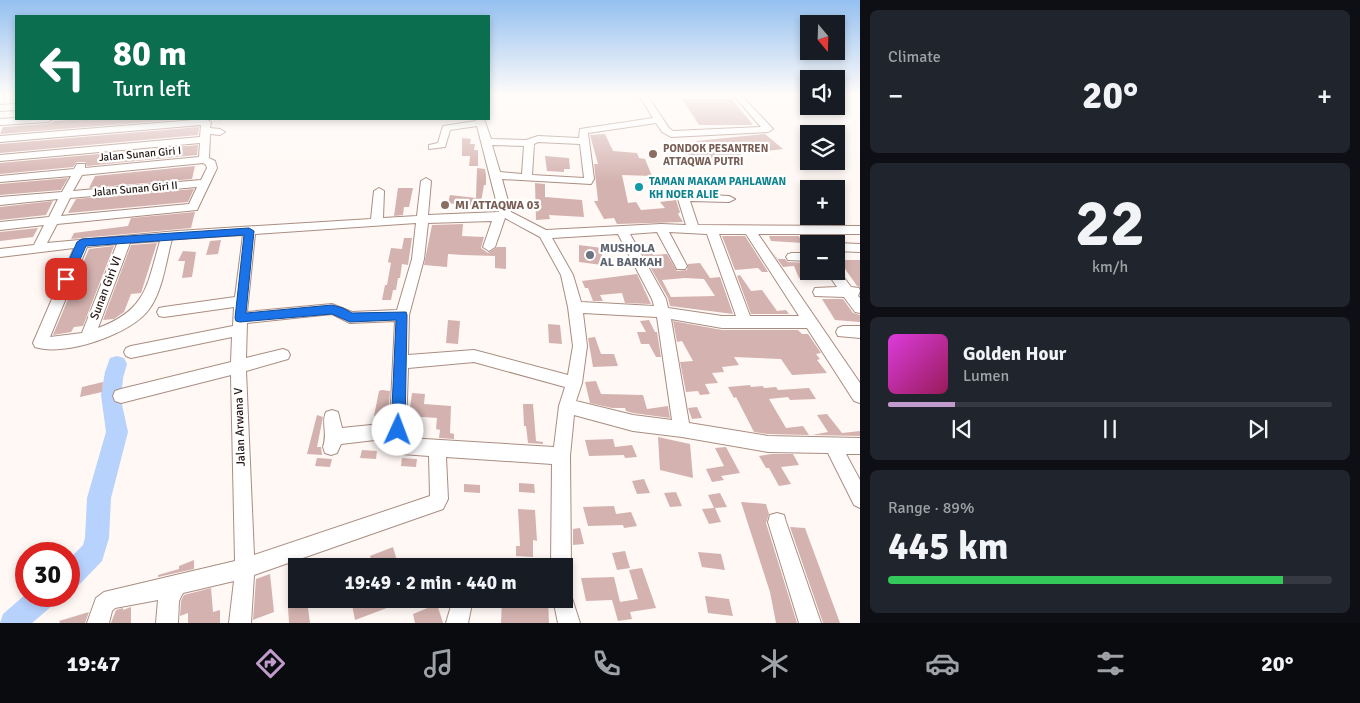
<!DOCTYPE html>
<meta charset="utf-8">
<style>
:root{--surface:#171b24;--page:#20242c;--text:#f1f3f6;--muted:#9ea1a6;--line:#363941;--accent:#c29bcd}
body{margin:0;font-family:Signika,sans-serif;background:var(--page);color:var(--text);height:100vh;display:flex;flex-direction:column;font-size:19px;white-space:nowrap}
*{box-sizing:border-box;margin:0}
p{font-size:16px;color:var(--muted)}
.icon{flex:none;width:28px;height:28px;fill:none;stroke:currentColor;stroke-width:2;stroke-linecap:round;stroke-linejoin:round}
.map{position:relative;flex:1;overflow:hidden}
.details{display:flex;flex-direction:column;gap:10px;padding:10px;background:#0d0f14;width:500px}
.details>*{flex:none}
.banner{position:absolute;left:15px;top:15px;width:475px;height:105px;border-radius:0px;box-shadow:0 2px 8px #0003;background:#0b6e4f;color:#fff;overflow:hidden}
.needle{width:32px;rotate:161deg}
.controls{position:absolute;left:800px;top:15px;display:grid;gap:10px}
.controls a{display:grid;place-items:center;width:45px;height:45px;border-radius:0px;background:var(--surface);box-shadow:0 2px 8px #0003;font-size:25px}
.speed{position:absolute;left:15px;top:542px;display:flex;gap:10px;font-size:25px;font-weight:700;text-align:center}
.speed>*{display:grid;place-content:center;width:65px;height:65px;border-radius:50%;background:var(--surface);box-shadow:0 2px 8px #0003;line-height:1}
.speed .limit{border:8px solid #d22;background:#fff;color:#111}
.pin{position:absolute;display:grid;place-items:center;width:42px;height:42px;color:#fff;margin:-21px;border-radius:10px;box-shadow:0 2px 8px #0006}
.me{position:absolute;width:55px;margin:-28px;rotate:2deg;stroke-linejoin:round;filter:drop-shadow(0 0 4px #0008)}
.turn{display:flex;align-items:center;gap:18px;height:105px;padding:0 15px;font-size:22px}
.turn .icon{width:65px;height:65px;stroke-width:2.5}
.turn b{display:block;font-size:35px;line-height:42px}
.big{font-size:38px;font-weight:800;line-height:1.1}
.details .widget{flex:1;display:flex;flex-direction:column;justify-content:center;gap:8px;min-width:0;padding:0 18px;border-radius:8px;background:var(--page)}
.details .dial{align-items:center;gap:0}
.dial b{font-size:65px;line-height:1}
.song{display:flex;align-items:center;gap:15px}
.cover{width:60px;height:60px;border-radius:8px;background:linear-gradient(135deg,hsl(300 70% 55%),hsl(330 70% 35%))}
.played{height:5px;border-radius:2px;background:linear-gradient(90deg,var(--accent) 15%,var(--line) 15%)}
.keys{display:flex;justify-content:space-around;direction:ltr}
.heat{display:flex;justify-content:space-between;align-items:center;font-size:28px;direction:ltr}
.charge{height:8px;border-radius:4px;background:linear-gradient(90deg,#34c759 89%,var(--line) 0)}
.trip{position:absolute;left:288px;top:558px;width:285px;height:50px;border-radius:0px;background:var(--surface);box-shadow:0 2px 8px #0003;font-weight:800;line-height:50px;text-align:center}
.menu{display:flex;height:80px;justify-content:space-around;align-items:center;background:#090b0e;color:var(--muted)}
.menu .icon{width:35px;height:35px}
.menu .on{color:var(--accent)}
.menu b{font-size:22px;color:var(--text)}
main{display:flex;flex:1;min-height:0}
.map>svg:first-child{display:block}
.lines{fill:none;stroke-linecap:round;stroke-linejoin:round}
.river{fill:#b7d2fd;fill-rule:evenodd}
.building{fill:#d4b2af;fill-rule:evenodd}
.minor-casing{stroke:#aa8d81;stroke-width:2}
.minor{fill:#fff;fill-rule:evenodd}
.route{fill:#1a73e8;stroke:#114b97}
.education-dot{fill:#8d6e63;stroke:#fff;stroke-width:2}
.culture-dot{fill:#0f9aa8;stroke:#fff;stroke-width:2}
.worship-dot{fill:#6b7280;stroke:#fff;stroke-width:2}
.labels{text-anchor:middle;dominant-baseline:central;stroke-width:4.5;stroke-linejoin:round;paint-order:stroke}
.far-education-label{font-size:11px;font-weight:bold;fill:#785e54;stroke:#fff;text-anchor:start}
.far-street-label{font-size:11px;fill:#221712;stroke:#fff}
.far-culture-label{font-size:11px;font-weight:bold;fill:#0d838f;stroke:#fff;text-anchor:start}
.education-label{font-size:12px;font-weight:bold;fill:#785e54;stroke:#fff;text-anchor:start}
.worship-label{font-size:12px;font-weight:bold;fill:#5b616d;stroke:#fff;text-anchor:start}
.street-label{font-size:12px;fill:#221712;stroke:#fff}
</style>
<main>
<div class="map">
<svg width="860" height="623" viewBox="0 0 860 623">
<rect width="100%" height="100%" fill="#fff8f5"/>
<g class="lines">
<g class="river">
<polygon points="117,356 124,358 127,364 123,378 121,400 128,432 111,498 109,538 102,561 78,586 69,590 69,559 83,545 85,538 87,498 106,432 101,395 105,372 110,358"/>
<polygon points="26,594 26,596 57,596 53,605 32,623 0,623 3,614"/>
</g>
</g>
<g class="building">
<polygon points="682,99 732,99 753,125 699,125"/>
<polygon points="85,119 186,119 0,134 3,127 48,124 55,121"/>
<polygon points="199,127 198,135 0,153 0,144"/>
<polygon points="605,134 613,151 637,153 639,158 645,159 652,176 622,175 628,203 636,202 641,210 665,208 660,202 676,200 680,212 678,214 683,222 617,224 614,218 604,219 594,201 598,201 594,164 598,164 590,135"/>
<polygon points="765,134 783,149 740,154 742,156 697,163 680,147 699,144 696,141"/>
<polygon points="462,138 471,139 470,144 475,144 474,150 478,150 478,166 469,166 470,156 462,156"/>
<polygon points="198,145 197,155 87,166 85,162 77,162 73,167 0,174 0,163"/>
<polygon points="545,156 569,158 570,169 564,169 564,172 547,171"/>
<polygon points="195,166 192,179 89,188 95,176"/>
<polygon points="477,168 485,169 486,175 486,185 484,185 480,207 448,203 450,195 476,198"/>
<polygon points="68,178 61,190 0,195 0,184"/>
<polygon points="535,183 545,184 545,197 582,200 584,217 549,215 550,219 536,220"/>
<polygon points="398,188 413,188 409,207 404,207 403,215 394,216"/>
<polygon points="194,189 188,202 68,213 76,199"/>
<polygon points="53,201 46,215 0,220 0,207"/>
<polygon points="195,212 191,228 71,239 74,233 128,226 131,218"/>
<polygon points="463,224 462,236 484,237 481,248 488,253 497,247 506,247 506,269 495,268 495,256 463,255 448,254 447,267 424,265 432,225"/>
<polygon points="38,228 33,237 0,241 0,232"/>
<polygon points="722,236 745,236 768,272 762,272 758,268 735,270"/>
<polygon points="769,236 799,236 803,243 771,241"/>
<polygon points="404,238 412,238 408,265 402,264 400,278 398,278 396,290 393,290 391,300 382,300 385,285 387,285 391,263 388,262 391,248 402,249"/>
<polygon points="221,240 218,254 206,255 210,241"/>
<polygon points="157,243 141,293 131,294 124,312 114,319 103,320 131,245"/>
<polygon points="579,245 602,248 602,265 579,262"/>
<polygon points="114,246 83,326 74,327 71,332 53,335 89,249"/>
<path d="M650,250L653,255L667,254L677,271L687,270L688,264L700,263L710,278L720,277L733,314L670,306L668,298L641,251ZM685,278L704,279L715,296L671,297L662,280Z"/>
<polygon points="771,250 778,259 785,259 788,262 809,263 809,271 822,271 827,279 799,278 794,266 783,267"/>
<polygon points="183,251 196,252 192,277 182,278 185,261 178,261"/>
<polygon points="839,260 860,260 860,287 857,286"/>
<polygon points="637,274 651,304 625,303 622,293 600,295 603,301 593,301 588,288 585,288 582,281"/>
<polygon points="740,275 751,291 762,290 777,311 786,310 789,314 751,314 737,276"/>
<polygon points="822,299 843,299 853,313 860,315 860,322 835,320"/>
<polygon points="448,320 460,321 458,344 446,343"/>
<polygon points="649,320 655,332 657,332 661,357 656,357 649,344 641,344 637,332 646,332 640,321"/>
<polygon points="673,321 722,330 798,330 802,334 808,334 821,353 816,354 820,359 817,360 827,373 792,375 781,359 734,357 739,365 722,367 724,372 712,373 718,383 705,384 710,394 700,395 698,391 686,392 680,362 693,361 682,341 677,342"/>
<polygon points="548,324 560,325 562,344 549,343"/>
<polygon points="595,337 601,354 614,354 618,366 593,367 588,338"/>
<polygon points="596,381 601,394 643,395 647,409 668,406 670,418 633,413 626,411 625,408 612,408 590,403 585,382"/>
<polygon points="103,382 102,392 80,397 82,387"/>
<polygon points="750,385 751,387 763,386 764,388 776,387 778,390 809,388 816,399 790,400 788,397 769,399 786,428 803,426 809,435 768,434 754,432 736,397 734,398 728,387"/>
<polygon points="382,390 390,391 388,417 374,416 379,391"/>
<polygon points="412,393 425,394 424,404 451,406 450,433 454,434 454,439 439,438 440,430 436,429 437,418 409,416"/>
<polygon points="523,404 533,404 536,441 543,442 543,444 528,443 526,426 524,426"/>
<polygon points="697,407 702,418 692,419 688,408"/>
<polygon points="827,414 842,433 860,431 860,436 812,435 828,432 817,415"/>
<polygon points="317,415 323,417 317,447 321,447 322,455 307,454"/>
<polygon points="658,437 690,444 693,478 660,470"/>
<polygon points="613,439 615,447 632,445 637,457 625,458 624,455 589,456 585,440"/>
<polygon points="726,447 740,473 721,476 724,480 712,482 706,469 724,466 715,448"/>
<polygon points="362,450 377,451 376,459 360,458"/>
<polygon points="772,454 793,454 799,465 781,467 791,484 779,486 769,468 766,468 759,456"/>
<polygon points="317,458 332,459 330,467 315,466"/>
<polygon points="402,458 417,459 416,467 401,466"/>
<polygon points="644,479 650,493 637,494 632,481"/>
<polygon points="519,483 534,484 535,493 519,492"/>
<polygon points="464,484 480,485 480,493 464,492"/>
<polygon points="676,492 682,506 670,507 664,493"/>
<polygon points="720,493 727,507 715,508 721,522 709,524 702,509 714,508 708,495"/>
<polygon points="741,502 766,504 769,514 766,523 797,623 776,623 770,592"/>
<polygon points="614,506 616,514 631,512 637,526 624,528 623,525 588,526 583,507"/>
<polygon points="518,509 535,510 537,541 533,540 533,557 516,556 516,546 520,546"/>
<polygon points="790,527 805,528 840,623 823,623"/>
<polygon points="580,528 584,544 573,545 573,529"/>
<polygon points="393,547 398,564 393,566 373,566 370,556"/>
<polygon points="625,551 630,568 617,570 612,553"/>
<polygon points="698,552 721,554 725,570 702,567"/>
<polygon points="194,560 194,569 158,577 158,575 179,569 179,566"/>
<polygon points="642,568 656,608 630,612 632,619 618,621 612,600 586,601 581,578 614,577 620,602 638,599 629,570"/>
<polygon points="270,574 274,612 253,620 256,579"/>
<polygon points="211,588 213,612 220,610 220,623 188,623 188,613 180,616 181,601 184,595"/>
<polygon points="705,596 729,599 733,616 708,613"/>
<polygon points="360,599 385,599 387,608 355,620 352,605 361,601"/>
<polygon points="502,599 548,599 549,623 501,623"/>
<polygon points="307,601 310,623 289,623 288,608"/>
<polygon points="437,604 443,623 415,623 413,614"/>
<polygon points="131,607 131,623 111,623 116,610 123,608 123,610"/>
<polygon points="89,612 85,623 60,623 59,621"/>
</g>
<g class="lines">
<g class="minor-casing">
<g id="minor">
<path d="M639,95H647L669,128L673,131L761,127L733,95H741L773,129L768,132L671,137L662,132L656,123L588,133L594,179L591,184L502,179L511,212L546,230L661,224L686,225L678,199L688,194L729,196L735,199L729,202L690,201L698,225L860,226V234H758L860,383V403L854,401L807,328H722L671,319L689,423L768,436L860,438V454H846L860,480V508L854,505L828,453L768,452L682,437L633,431L574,415L570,456L571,566L568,573L564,575V566H551L552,464L446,457L448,499L443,509L254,575L251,623H229L234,581L183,593L179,601L178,623H156L158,600L115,608L112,611L109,623H87L96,598L104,592L235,561L231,375L121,403L115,401L113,396L115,391L121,389L231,362L232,337L131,358L126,356L124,352L126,348L131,346L233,326L234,307L164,317L159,316L157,312L159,308L164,307L235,297L243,235L172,239C166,261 163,289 150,308C133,334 64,357 35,347L33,343L74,248L0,257V249L34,245L44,225L0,230V222L49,217L58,199L0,205V197L62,192L71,176L0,182V176L74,169L77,164H85V168L199,157L200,143L0,161V155L200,137L201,125L0,142V136L206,119L211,122L210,128L220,129L225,132L220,135L210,134L209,158L215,161L217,168L197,210L57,224L47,243L177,231L371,219L374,191L379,188L384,191L383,218L417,216L421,181L426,178L431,181L428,215L499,212L477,126L450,130L445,147L429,149V145L438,143L443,126L476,121V119H484L491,139L526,140L538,136L579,138L580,129L653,118ZM538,142L580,144L584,178L532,175L534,144ZM492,145L524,146L522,174L500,172ZM203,163L206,165L207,168L201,180L73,191L82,175ZM197,187L189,204L61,216L70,198ZM505,218L540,237L561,275L568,307L573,346L568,375L474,350L408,355L409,315L424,259L428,223L492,221L483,247L489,251L495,247ZM416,223L412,259L397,310L352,312L332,304L247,312L255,234ZM657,232L677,269H685L687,266L669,232L707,234L736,316H722L668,308L666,299L630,234ZM618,234L652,299L654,306L581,302L573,275L552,238ZM719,234H746L799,316H750ZM160,241C147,285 147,310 98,328L130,243ZM117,244L82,333L50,337L87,247ZM583,313L657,317L672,420L633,415L576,401L582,383L587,346ZM332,314L350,323L395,321L390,423L342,428L338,412L332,410L326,412C321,423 328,433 323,447L325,453L331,455L337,453L341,444L392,438L396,452L402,454L429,456L430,496L254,555L246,371L288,359L290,355L288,351L283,349L246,358L247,323ZM474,362L565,387L559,406L554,447L408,438L406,430L408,368Z"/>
<polygon points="804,95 809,95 809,98 805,97"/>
<polygon points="16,104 16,110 0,111 0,105"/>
<polygon points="16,118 16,119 53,119 48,122 0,125 0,119"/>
<polygon points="836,243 860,244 860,252 836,251 836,244 833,244"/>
<polygon points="792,253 809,253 809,261 788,260 786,257 788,254"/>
<polygon points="837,268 851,287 859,288 860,291 858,296 860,298 860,313 855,312 844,297 815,296 813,292 815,288 837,287 826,271 836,271"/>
<polygon points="843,326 860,326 860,338 838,336 836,332 838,328"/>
<polygon points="777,513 784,515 786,522 821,623 799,623 768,522 770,515"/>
<polygon points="564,589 570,592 580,623 558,623 553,599 564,599"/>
<polygon points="453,599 473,599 468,623 446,623"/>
</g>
</g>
<use href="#minor" class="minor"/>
</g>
<linearGradient id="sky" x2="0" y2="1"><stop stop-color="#94c0f0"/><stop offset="0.52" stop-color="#fffcfa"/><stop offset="1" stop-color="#fffcfa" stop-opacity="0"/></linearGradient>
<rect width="860" height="182" fill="url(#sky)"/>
<polygon class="route" points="249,228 254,231 246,313 332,305 343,308 352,313 406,312 407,315 405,430 403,435 398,437 393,435 391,430 396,320 350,322 332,314 240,322 236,321 235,318 244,235 86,246 70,282 63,282 61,279 77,242 82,239"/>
<g class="education-dot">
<circle cx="653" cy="154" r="5"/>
<circle cx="445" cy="205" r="5"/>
</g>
<circle class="culture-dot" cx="639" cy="187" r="5"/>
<circle class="worship-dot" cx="590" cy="255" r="5"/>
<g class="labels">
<g class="far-education-label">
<text x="663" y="148">PONDOK PESANTREN<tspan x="663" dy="13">ATTAQWA PUTRI</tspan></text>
</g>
<g class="far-street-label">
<text transform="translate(140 154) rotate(-5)">Jalan Sunan Giri I</text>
<text transform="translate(135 189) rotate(-5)">Jalan Sunan Giri II</text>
</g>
<g class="far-culture-label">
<text x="649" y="181">TAMAN MAKAM PAHLAWAN<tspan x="649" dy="13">KH NOER ALIE</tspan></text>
</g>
<g class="education-label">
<text x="455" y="205">MI ATTAQWA 03</text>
</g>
<g class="worship-label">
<text x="600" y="248">MUSHOLA<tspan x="600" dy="14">AL BARKAH</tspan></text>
</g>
<g class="street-label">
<text transform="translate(106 288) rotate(-69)">Sunan Giri VI</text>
<text transform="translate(240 427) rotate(-92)">Jalan Arwana V</text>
</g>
</g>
</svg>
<div class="controls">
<a><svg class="needle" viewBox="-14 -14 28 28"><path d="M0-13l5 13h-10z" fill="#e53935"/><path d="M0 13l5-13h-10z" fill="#9ea1a6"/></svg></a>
<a><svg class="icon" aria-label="sound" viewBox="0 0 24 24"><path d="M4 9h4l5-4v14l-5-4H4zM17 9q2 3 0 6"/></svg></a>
<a><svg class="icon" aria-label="layers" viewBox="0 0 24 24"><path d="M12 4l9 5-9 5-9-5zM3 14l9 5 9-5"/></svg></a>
<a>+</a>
<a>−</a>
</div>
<div class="speed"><div class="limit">30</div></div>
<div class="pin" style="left:66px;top:279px;background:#d93025"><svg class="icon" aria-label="arrive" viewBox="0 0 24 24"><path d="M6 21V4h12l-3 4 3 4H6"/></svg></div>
<svg class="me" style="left:398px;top:430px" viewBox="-20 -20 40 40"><circle r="19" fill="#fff"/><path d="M0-13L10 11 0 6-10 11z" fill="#1a73e8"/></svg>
<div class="trip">19:49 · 2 min · 440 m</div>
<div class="banner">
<div class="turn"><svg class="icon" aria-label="left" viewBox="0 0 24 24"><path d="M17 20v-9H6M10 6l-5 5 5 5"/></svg><div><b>80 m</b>Turn left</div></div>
</div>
</div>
<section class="details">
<div class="widget"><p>Climate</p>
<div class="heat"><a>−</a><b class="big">20°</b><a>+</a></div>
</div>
<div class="widget dial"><b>22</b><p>km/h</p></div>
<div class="widget">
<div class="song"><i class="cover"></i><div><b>Golden Hour</b><p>Lumen</p></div></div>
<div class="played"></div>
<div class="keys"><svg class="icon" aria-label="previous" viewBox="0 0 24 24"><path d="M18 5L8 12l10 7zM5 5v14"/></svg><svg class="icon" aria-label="pause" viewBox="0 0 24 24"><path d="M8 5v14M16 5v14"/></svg><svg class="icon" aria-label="next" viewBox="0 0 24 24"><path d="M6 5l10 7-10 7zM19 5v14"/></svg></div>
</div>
<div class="widget"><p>Range · 89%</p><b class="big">445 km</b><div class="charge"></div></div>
</section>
</main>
<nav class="menu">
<b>19:47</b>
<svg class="icon on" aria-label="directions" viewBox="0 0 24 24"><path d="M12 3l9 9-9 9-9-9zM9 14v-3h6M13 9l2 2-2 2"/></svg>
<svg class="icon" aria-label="music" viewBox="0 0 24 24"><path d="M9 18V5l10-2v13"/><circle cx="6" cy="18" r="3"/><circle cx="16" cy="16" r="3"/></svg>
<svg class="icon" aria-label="phone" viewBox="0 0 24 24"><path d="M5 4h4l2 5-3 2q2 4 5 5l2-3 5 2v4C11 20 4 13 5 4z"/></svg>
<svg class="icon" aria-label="climate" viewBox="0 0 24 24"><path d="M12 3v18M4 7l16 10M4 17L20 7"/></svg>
<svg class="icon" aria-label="car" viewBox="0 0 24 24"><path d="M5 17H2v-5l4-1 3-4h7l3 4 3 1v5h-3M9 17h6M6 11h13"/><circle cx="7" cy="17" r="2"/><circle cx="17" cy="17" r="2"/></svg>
<svg class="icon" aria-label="filters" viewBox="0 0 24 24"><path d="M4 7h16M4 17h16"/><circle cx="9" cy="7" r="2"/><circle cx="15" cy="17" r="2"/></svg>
<b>20°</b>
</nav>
